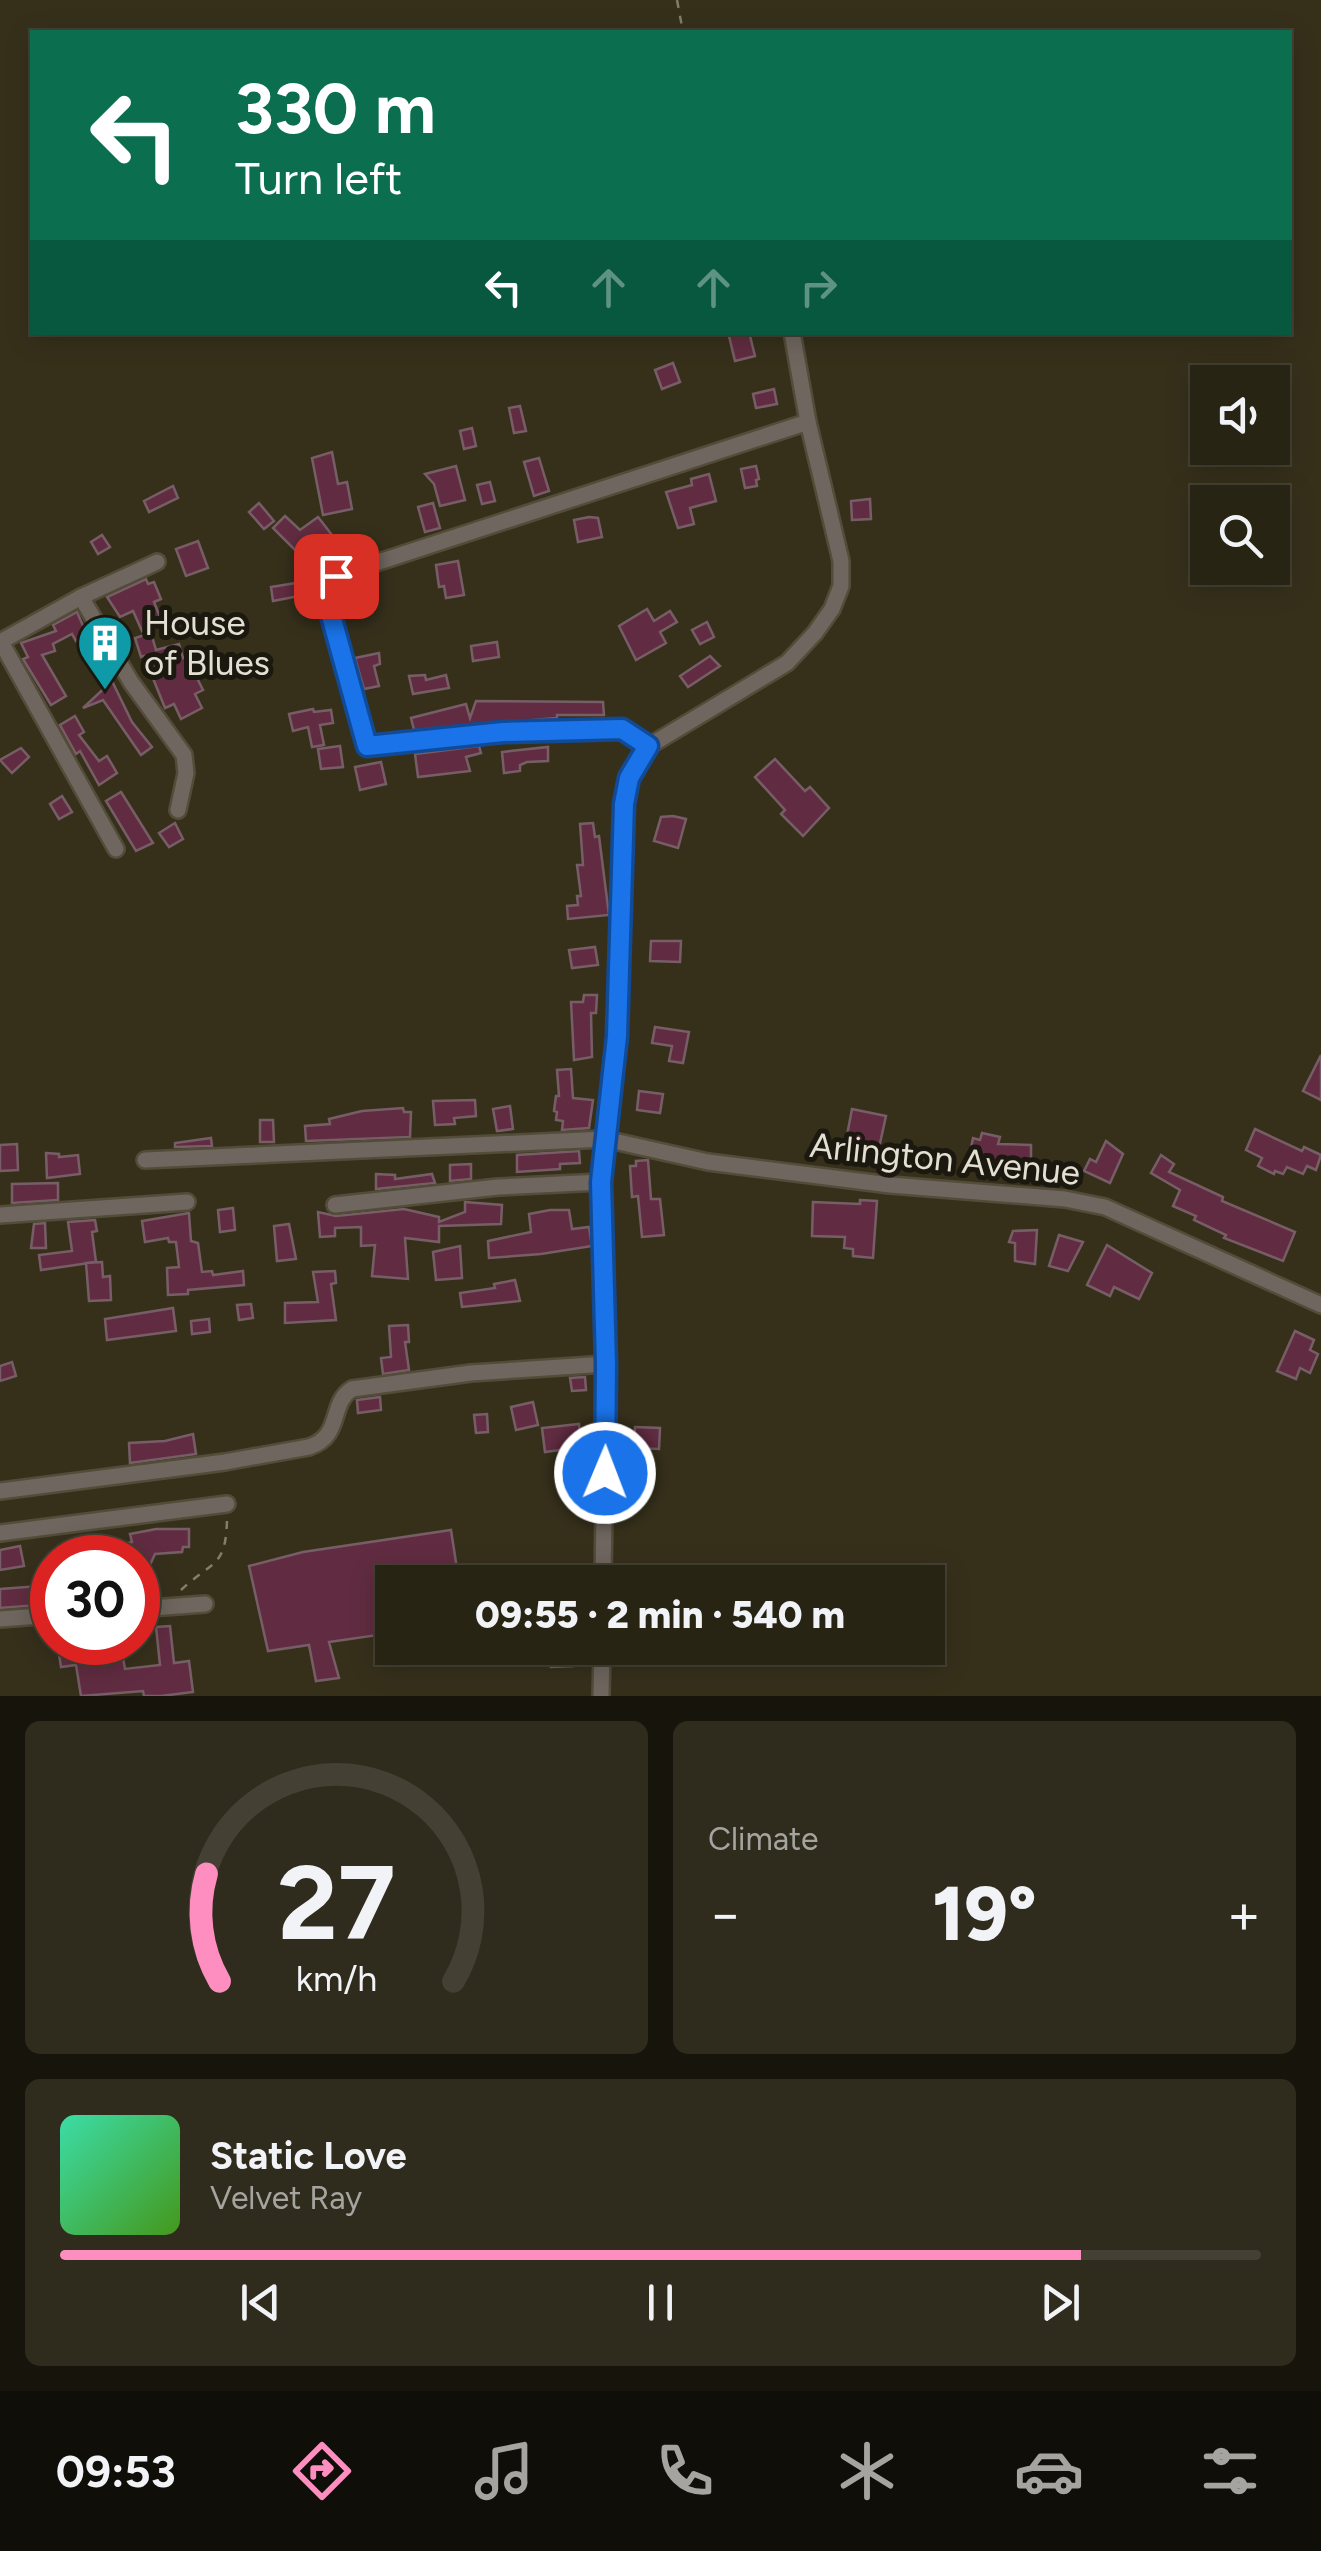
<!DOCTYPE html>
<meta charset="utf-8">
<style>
:root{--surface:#282414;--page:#302c1d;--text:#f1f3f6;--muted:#a5a4a0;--line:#444134;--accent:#fd8ebf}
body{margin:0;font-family:Figtree,sans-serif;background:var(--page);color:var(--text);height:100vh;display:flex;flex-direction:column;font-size:38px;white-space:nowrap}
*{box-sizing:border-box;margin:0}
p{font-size:32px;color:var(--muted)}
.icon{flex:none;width:55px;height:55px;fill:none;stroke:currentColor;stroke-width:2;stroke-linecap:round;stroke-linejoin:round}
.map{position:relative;height:1696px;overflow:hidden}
.details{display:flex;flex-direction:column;gap:25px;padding:25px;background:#16140b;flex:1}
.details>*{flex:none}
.guide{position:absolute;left:30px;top:30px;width:1262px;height:305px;border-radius:0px;box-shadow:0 5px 25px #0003,0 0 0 2px var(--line);background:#0b6e4f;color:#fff;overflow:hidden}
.buttons{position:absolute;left:1190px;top:365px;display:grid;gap:20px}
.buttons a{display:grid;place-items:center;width:100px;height:100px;border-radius:0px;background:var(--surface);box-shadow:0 5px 25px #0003,0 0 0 2px var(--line);font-size:50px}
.speed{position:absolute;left:30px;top:1535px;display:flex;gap:20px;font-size:50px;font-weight:700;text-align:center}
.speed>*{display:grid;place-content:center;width:130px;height:130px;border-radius:50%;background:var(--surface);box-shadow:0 5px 25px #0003,0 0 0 2px var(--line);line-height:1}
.speed .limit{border:15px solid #d22;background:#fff;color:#111}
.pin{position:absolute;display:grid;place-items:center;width:85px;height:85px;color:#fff;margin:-42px;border-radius:20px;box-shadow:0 5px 15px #0006}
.me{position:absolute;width:110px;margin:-55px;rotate:1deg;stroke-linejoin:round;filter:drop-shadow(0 0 8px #0008)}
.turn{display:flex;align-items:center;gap:35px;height:210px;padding:0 40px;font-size:45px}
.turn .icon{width:130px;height:130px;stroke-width:2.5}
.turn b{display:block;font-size:70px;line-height:85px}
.lanes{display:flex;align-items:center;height:95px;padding:0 40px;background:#0003;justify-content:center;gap:50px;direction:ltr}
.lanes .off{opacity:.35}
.big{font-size:75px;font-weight:800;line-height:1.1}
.details .card{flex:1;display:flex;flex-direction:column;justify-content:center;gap:15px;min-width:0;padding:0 35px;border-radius:15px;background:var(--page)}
.details .dial{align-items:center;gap:0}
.dial svg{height:260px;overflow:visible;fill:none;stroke:var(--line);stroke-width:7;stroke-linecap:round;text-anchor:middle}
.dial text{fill:var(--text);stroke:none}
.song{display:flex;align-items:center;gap:30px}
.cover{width:120px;height:120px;border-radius:15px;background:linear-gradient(135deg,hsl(160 70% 55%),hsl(100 70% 35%))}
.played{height:10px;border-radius:5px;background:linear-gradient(90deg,var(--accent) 85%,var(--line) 85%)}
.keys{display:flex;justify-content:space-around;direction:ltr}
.heat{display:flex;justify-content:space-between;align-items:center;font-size:55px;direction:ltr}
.details .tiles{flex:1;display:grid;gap:25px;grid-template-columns:1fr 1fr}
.card:last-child{grid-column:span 2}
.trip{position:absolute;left:375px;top:1565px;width:570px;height:100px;border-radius:0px;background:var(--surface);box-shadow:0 5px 25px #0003,0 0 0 2px var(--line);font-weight:800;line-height:100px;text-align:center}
.tabs{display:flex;height:160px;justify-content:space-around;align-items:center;background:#100e08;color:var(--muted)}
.tabs .icon{width:70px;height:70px}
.tabs .active{color:var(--accent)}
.tabs b{font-size:45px;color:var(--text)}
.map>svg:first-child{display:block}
.building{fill:#612c41;stroke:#775e66;stroke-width:2.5}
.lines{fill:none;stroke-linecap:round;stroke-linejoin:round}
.minor-casing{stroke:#524c38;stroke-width:20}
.path{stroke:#827d6c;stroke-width:2.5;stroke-dasharray:8 8;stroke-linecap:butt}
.minor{stroke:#6f665f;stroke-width:15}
.route-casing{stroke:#114b97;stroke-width:25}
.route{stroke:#1a73e8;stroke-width:18}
.labels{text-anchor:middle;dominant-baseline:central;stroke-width:10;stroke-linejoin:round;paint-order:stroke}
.poi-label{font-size:35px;fill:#e3dfd2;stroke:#1b180f;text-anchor:start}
.street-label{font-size:35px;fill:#e3dfd2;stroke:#1b180f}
</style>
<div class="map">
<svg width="1321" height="1696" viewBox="0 0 1321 1696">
<rect width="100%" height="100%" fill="#36301b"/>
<g class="building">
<polygon points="728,332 749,332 755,356 735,361"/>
<polygon points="673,363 680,382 662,389 655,370"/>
<polygon points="774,389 777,404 756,408 753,394"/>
<polygon points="520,406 526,431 514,433 509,408"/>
<polygon points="472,428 476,446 464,449 460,431"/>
<polygon points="332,452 338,484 347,482 352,509 323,515 312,458"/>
<polygon points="539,458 549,491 534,496 524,462"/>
<polygon points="456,466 465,500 440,506 434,484 425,474"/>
<polygon points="756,466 759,479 756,480 757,486 745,488 741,469"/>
<polygon points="709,474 716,501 690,508 694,524 678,528 666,492 692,485 691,479"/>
<polygon points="490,482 495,501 482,504 477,485"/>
<polygon points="173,486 178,498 149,512 144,501"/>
<polygon points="870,499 871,519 852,520 851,501"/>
<polygon points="259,503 274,521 264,529 249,512"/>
<polygon points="433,503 440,528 425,532 418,507"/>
<polygon points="285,516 300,530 318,517 332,535 322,543 320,541 303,558 273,528"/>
<polygon points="589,517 598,518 602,537 578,542 574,520"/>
<polygon points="102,535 110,547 98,554 91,542"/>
<polygon points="198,541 208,568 186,576 176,549"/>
<polygon points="458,561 464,595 446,598 444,586 439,587 436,565"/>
<polygon points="146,579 148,584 154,582 161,599 154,602 162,622 142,631 133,611 120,617 107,597"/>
<polygon points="296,583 299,596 273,601 271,587"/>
<polygon points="647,609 654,621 670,611 677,622 660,632 666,643 636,660 619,626"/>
<polygon points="77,612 87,635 76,641 72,634 53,644 55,651 42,655 66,696 51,705 23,659 28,657 21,643 56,631 53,625"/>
<polygon points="707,622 714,637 700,644 692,630"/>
<polygon points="151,633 156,650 179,644 183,658 197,652 204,668 194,672 203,690 195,694 202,708 181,719 174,704 165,708 144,656 141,657 135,638"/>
<polygon points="497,642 499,657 473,661 471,646"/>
<polygon points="379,653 380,664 374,666 379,686 364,689 355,658"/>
<polygon points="710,656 720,666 688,687 680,676"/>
<polygon points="425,675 426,680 446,675 449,688 413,694 409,676"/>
<polygon points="112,681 132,722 152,747 141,755 103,700 83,708"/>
<polygon points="476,701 603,702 604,715 557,715 557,718 414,730 411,718 466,704 470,718"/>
<polygon points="313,709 314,712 331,710 333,723 320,725 324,745 312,747 308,727 293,731 289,714"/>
<polygon points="75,716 84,732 79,735 99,761 107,756 117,773 99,785 80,751 76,754 60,725"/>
<polygon points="340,746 343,767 321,769 318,749"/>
<polygon points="479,746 481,753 466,757 470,771 418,777 415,754"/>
<polygon points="548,747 548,761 527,762 520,765 520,771 504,773 502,752"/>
<polygon points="21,748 29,757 12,773 0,760"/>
<polygon points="775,759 805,791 810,787 829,808 803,836 781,814 785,810 755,777"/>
<polygon points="381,762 386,784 360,790 355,767"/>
<polygon points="121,792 153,843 136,851 106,801"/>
<polygon points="62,796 72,812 59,819 50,804"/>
<polygon points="673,816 686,819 678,848 654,841 661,817"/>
<polygon points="175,823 183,839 169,847 159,833"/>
<polygon points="593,823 595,837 599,836 609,915 568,919 567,906 578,905 577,896 581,896 577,865 583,865 580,824"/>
<polygon points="651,941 681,941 680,962 650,961"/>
<polygon points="595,947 598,965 572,968 569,950"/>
<polygon points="584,995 597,995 596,1013 591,1013 592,1057 574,1060 571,1002 583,1002"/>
<polygon points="655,1027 689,1032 683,1063 669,1061 672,1046 652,1043"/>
<polygon points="1321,1055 1321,1100 1303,1091"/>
<polygon points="571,1069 573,1098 593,1100 589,1128 562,1130 563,1121 556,1120 557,1112 554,1111 556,1096 559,1096 557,1070"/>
<polygon points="639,1091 663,1094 660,1113 637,1110"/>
<polygon points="475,1100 476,1116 454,1118 455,1124 435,1125 433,1101"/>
<polygon points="510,1106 513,1129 497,1131 493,1109"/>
<polygon points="403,1108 404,1112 411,1112 410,1137 306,1141 305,1126 330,1124 329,1119 362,1111"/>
<polygon points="852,1109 886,1116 877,1157 844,1151"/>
<polygon points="260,1120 273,1120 274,1142 260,1142"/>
<polygon points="1255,1129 1302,1151 1304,1147 1321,1155 1316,1170 1307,1166 1303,1174 1287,1167 1283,1174 1275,1171 1274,1174 1258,1166 1262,1158 1246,1150"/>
<polygon points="982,1133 1000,1137 998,1144 1031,1145 1031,1165 969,1159 973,1138 980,1140"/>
<polygon points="211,1138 212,1146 175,1147 175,1143"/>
<polygon points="1106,1141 1123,1154 1110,1183 1084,1171 1090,1159 1096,1162"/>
<polygon points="17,1144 18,1170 0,1171 0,1145"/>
<polygon points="579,1151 580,1163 560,1164 560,1169 517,1172 517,1155"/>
<polygon points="46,1153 59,1154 59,1157 78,1155 80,1174 47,1178"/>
<polygon points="1161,1155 1174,1164 1169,1172 1223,1197 1222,1201 1295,1232 1283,1261 1224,1238 1226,1235 1194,1220 1196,1216 1173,1206 1180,1190 1151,1173"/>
<polygon points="648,1160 651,1199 660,1199 664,1235 642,1237 638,1196 632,1197 630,1166 636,1166 636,1161"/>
<polygon points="471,1164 471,1179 450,1181 450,1165"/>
<polygon points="376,1174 395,1175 395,1179 432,1174 435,1183 376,1189"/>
<polygon points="58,1183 58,1200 12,1203 12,1184"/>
<polygon points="860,1200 877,1201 873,1258 853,1256 853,1249 844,1248 845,1237 812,1236 813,1202 860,1204"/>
<polygon points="465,1202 502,1205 501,1224 439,1226 439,1242 405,1238 408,1279 372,1276 375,1245 361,1246 361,1227 335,1228 335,1236 320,1237 318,1212 336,1216 404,1209 439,1217 439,1222 465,1212"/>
<polygon points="233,1208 235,1230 220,1232 218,1210"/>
<polygon points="550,1210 569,1210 572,1229 589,1227 592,1246 541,1254 489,1258 488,1241 531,1232 529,1214"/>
<polygon points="189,1213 191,1241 198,1243 202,1272 212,1271 213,1275 243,1271 244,1285 188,1290 188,1294 168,1295 167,1268 179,1267 176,1242 169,1242 168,1238 145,1242 142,1221"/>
<polygon points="95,1220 97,1231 92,1232 96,1262 41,1270 39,1255 72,1251 68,1222"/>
<polygon points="45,1223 46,1248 31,1248 34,1224"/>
<polygon points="289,1224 296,1259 277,1261 274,1226"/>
<polygon points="1037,1230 1035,1264 1015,1261 1015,1243 1009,1242 1013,1231"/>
<polygon points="1059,1235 1083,1242 1068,1271 1049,1266"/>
<polygon points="1107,1245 1152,1273 1139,1299 1114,1287 1110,1296 1087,1285"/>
<polygon points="460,1246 462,1278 436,1280 433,1252"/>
<polygon points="102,1262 103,1277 110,1276 111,1300 89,1301 86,1263"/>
<polygon points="335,1271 336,1283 331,1284 336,1320 285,1323 285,1303 318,1302 313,1272"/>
<polygon points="515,1280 520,1301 462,1307 460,1293 495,1288 494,1284"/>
<polygon points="251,1304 253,1318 239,1320 237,1305"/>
<polygon points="173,1308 176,1331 107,1340 105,1319"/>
<polygon points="209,1319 210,1332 192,1334 191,1321"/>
<polygon points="408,1325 409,1342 405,1342 409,1370 383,1374 381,1358 391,1357 389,1326"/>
<polygon points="1295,1331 1314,1340 1310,1350 1318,1354 1310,1373 1300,1368 1296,1379 1277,1371"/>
<polygon points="12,1362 16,1376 0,1381 0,1366"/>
<polygon points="585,1377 586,1390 572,1391 570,1378"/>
<polygon points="380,1397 381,1410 358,1413 357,1400"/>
<polygon points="533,1402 538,1425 516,1430 511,1407"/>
<polygon points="487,1414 488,1432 476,1433 474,1415"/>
<polygon points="579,1424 580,1435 574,1436 575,1448 545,1452 542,1428"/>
<polygon points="635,1427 660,1428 659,1449 634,1448"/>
<polygon points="193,1434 196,1454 130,1463 129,1443 165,1441"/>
<polygon points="156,1529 189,1529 189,1547 183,1547 182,1552 155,1554 150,1565 151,1597 138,1598 138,1558 124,1558 122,1544 132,1542 130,1534"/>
<polygon points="451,1530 459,1582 392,1582 392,1633 329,1642 339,1678 316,1681 309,1645 268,1651 249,1566 303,1552"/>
<polygon points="20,1546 24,1566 0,1570 0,1550"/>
<polygon points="52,1585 52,1604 0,1608 0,1589"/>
<polygon points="170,1626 174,1663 189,1661 193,1692 161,1696 144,1696 143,1691 81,1696 76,1665 61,1667 59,1654 107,1647 109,1660 123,1658 125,1669 160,1665 156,1627"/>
<polygon points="550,1650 573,1650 573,1666 551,1667"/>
</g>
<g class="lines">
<g class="minor-casing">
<g id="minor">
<polyline points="81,597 131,682 184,755 186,773 178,810"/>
<polyline points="0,642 81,597 157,562"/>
<polyline points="1,642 116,849"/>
<polyline points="649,746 622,729 503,732 367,747 325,591 336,576 808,422"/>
<polyline points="145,1160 605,1139 708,1162 890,1185 1065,1199 1105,1207 1321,1305"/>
<polyline points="335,1205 498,1187 601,1182"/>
<polyline points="0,1215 187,1202"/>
<path d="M0,1491L225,1462L309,1447C343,1436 329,1403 352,1389L471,1373L606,1364"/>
<polyline points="0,1533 227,1504"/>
<polyline points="603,1582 606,1364 601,1182 617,1036 624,804 629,778 649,746 787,663 815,633 832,609 841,586 841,561 808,422 792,332"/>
<polyline points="138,1609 205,1604"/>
<polyline points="0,1619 52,1615"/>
<polyline points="601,1696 602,1648"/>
</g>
</g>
<g class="path">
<polyline points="677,0 683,32"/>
<path d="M181,1590C213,1560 226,1568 227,1519"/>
</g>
<use href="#minor" class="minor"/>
</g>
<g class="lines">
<g class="route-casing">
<polyline id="route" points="336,576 324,590 367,746 503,732 622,729 648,746 629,778 624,804 617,1036 601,1182 606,1364 605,1473"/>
</g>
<use href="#route" class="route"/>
</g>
<defs>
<g id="building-pin" transform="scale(2.875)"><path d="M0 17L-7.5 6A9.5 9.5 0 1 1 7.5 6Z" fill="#0f9aa8" stroke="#1b180f"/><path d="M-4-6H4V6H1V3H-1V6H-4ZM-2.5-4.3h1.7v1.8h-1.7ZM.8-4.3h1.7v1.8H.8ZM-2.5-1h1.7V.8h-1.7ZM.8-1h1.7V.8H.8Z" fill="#fff"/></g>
</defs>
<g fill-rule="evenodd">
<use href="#building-pin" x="105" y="643"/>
</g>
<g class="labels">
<g class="poi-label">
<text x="144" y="623">House<tspan x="144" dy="40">of Blues</tspan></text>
</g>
<g class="street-label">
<text transform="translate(945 1159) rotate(6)">Arlington Avenue</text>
</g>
</g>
</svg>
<div class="buttons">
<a><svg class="icon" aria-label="sound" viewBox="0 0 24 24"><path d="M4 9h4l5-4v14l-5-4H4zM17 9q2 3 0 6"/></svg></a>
<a><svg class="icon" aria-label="search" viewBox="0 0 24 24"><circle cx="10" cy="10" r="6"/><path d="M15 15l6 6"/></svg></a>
</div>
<div class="speed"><div class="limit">30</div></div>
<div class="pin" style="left:336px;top:576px;background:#d93025"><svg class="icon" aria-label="arrive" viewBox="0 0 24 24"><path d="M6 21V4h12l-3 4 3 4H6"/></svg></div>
<svg class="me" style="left:605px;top:1473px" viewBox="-20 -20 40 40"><circle r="17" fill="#1a73e8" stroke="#fff" stroke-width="3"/><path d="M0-11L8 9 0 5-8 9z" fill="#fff"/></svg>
<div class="trip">09:55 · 2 min · 540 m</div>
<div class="guide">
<div class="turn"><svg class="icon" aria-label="left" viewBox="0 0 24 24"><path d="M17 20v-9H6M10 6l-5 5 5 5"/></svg><div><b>330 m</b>Turn left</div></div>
<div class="lanes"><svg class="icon" aria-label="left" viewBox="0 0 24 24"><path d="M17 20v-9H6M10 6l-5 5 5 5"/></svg><svg class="icon off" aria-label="ahead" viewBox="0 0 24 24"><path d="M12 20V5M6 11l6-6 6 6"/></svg><svg class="icon off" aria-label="ahead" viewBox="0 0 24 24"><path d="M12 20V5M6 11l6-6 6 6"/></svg><svg class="icon off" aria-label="right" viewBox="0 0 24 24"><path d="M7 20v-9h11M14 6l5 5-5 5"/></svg></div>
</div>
</div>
<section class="details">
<div class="tiles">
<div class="card dial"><svg viewBox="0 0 100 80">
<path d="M14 69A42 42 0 1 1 86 69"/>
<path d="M14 69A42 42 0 0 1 10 36" stroke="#fd8ebf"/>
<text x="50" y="56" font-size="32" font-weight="700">27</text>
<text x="50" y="72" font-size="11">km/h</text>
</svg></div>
<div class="card"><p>Climate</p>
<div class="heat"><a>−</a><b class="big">19°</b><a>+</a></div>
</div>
<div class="card">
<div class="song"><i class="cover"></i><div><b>Static Love</b><p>Velvet Ray</p></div></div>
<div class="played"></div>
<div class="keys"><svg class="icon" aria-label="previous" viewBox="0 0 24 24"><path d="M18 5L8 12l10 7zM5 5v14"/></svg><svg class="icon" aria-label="pause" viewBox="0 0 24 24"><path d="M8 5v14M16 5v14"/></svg><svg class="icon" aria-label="next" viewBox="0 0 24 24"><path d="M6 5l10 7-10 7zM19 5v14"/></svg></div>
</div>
</div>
</section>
<nav class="tabs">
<b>09:53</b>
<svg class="icon active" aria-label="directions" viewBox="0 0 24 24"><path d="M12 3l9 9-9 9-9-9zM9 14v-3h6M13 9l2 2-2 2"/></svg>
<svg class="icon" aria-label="music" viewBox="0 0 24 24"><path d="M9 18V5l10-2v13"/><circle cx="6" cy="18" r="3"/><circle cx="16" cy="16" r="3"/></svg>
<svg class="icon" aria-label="phone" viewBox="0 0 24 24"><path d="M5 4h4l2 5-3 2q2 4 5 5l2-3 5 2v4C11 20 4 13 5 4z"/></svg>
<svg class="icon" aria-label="climate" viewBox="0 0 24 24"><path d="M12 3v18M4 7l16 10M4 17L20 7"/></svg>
<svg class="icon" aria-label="car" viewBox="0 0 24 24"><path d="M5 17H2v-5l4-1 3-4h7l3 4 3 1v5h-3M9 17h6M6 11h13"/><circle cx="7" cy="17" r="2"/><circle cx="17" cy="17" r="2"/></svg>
<svg class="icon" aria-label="filters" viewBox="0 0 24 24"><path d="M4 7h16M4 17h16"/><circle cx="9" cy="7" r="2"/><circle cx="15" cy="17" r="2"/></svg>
</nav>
